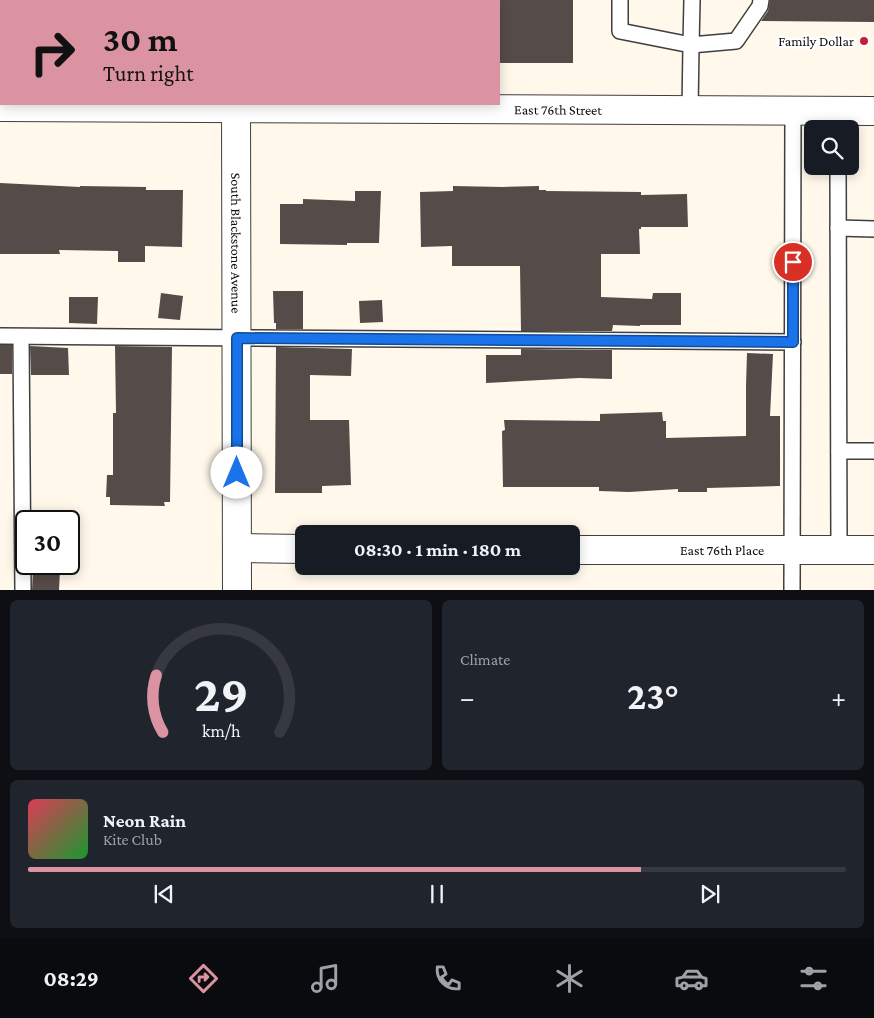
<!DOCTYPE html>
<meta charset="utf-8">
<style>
:root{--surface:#171b24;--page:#20242c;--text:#f1f3f6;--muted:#9ea1a6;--line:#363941;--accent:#dc93a1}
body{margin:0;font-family:"Crimson Pro",serif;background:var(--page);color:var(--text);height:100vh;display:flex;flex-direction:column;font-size:19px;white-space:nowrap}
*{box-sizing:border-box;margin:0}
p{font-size:16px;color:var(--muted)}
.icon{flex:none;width:28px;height:28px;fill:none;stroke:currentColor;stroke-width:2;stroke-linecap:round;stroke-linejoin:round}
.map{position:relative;height:590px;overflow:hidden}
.panel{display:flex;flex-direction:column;gap:10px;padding:10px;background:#0d0f14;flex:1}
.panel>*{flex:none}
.banner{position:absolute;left:0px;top:0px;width:500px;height:105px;box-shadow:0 2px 12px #0003;background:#dc93a1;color:#111;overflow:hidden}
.controls{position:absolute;left:804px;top:120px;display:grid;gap:10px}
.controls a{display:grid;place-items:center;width:55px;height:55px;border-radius:8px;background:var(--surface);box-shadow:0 2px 12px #0003;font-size:25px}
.speed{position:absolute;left:15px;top:510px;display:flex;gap:10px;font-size:25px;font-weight:700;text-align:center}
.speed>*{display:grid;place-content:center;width:65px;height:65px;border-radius:50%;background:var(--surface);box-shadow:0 2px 12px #0003;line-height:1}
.speed .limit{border:2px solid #111;border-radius:8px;background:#fff;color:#111}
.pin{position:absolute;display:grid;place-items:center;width:42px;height:42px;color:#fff;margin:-21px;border:2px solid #fff;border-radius:50%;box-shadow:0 1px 5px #0007}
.me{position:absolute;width:55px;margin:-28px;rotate:0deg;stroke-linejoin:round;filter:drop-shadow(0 0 4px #0008)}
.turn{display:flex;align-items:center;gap:18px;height:105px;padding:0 20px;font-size:22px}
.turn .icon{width:65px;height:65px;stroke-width:2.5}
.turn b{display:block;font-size:35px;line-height:42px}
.big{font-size:38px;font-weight:700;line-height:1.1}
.panel .widget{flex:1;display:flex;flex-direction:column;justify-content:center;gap:8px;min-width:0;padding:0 18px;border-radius:8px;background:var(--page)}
.panel .dial{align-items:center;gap:0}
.dial svg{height:130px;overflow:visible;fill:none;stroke:var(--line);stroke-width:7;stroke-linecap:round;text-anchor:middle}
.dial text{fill:var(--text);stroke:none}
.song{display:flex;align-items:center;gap:15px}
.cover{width:60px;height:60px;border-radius:8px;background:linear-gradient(135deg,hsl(350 70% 55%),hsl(130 70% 35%))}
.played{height:5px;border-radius:2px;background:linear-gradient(90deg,var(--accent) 75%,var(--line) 75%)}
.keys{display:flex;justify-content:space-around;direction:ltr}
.heat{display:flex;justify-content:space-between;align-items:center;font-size:28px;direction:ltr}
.panel .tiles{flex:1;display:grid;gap:10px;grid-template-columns:1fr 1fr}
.widget:last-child{grid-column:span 2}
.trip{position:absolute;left:295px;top:525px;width:285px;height:50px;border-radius:8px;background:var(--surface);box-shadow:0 2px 12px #0003;font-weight:700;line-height:50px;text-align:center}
.dock{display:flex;height:80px;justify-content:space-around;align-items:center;background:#090b0e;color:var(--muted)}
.dock .icon{width:35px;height:35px}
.dock .current{color:var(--accent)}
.dock b{font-size:22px;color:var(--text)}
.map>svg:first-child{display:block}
.building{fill:#554b48}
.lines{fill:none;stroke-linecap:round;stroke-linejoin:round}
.service-casing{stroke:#3f3f3f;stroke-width:18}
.minor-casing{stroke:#3f3f3f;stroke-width:30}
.tertiary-casing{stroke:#3f3f3f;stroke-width:30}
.service{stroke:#fff;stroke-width:15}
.minor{stroke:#fff;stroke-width:28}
.tertiary{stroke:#fff;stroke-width:28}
.route-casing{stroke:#114b97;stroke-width:12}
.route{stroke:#1a73e8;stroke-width:9}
.poi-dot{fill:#c21e3a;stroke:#fff;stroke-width:2}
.labels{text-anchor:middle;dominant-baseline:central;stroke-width:5;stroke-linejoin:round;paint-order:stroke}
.poi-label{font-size:14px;fill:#0c0c0c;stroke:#fff;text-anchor:end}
.street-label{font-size:14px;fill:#0c0c0c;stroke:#fff}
</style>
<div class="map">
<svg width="874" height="591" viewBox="0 0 874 591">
<rect width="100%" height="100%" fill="#fff8eb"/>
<g class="building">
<rect x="499" y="0" width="74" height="63"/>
<polygon points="770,0 874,0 874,22 761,21 768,11"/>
<polygon points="0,183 80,187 80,186 146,187 146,190 183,190 182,247 145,246 145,262 118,262 118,251 59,250 60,254 0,254"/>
<polygon points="453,186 502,187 539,186 539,190 546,190 546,191 641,192 641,195 687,194 688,227 641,227 641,229 639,229 640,254 601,254 601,297 652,299 653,293 681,293 681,325 640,325 640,326 613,325 612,331 521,331 520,266 452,266 452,246 421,247 420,192 453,191"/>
<polygon points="355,191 381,191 379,243 347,243 347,245 280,244 280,204 303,204 303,199 355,201"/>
<polygon points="273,291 303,291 303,329 276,329 276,323 274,323"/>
<polygon points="161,293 183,296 180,320 158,318"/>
<polygon points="69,297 98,297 97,324 69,323"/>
<polygon points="382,300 383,322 360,323 359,301"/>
<rect x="0" y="345" width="12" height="29"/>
<polygon points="30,346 68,348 69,375 31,375"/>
<polygon points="115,346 172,347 170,502 164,502 165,506 110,505 110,497 106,497 107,475 113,475 113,413 116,413"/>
<polygon points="276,347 352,349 351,376 310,375 310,420 349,420 351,485 322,486 322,493 275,493"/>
<polygon points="521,349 612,350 612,379 579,378 486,383 486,355 521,355"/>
<polygon points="747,353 773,354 770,416 780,416 780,486 707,488 707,492 678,492 678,489 629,492 599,491 599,487 503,487 502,431 505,430 504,420 600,421 600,414 662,412 663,421 666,421 666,438 746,436 746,386"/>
<polygon points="33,568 60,569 59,591 32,591"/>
</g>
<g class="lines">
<g class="service-casing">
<g id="service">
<polyline points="620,0 620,31 691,45 690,110"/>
<polyline points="692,0 691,45 736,41 760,6 761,0"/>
<polyline points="838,166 839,550"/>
<polyline points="838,228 874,229"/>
<polyline points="0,336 793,342"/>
<polyline points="21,337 23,591"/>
<polyline points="839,451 874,451"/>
<polyline points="792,591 793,111"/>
</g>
</g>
<g class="minor-casing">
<g id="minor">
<polyline points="236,0 236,1"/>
<path id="s1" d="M236,104L237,591"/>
<polyline points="237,548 304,549"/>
<path id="s2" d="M571,550H874"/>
</g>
</g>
<g class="tertiary-casing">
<g id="tertiary">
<path id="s3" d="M0,107L874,111"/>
</g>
</g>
<use href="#service" class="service"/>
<use href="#minor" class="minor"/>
<use href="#tertiary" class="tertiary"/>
</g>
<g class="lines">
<g class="route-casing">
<polyline id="route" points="237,473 237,338 793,342 793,262"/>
</g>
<use href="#route" class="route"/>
</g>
<circle class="poi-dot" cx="864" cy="41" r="5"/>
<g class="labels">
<g class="poi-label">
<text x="854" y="41">Family Dollar</text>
</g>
<g class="street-label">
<text stroke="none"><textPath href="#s3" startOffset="558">East 76th Street</textPath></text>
<text stroke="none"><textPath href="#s1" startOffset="139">South Blackstone Avenue</textPath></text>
<text stroke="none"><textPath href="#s2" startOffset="151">East 76th Place</textPath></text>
</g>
</g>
</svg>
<div class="controls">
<a><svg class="icon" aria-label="search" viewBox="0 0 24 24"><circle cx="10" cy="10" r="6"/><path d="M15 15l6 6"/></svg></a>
</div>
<div class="speed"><div class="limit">30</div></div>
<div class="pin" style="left:793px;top:262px;background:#d93025"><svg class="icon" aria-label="arrive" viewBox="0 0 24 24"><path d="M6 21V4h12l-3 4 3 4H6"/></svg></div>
<svg class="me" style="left:237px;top:473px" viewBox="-20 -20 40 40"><circle r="19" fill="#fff"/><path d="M0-13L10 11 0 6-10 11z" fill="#1a73e8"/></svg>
<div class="trip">08:30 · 1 min · 180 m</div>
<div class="banner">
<div class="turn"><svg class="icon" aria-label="right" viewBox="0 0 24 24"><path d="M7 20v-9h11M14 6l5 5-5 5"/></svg><div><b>30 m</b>Turn right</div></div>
</div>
</div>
<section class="panel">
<div class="tiles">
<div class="widget dial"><svg viewBox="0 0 100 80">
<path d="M14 69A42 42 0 1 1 86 69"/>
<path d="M14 69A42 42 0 0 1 10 34" stroke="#dc93a1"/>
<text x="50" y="56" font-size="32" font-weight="700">29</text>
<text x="50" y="72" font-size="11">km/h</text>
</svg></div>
<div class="widget"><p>Climate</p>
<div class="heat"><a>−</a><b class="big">23°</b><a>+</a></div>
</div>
<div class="widget">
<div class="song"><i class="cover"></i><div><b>Neon Rain</b><p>Kite Club</p></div></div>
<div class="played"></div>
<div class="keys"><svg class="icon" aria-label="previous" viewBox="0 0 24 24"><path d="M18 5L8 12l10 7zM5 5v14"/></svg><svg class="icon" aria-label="pause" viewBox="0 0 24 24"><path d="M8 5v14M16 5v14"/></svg><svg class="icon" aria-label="next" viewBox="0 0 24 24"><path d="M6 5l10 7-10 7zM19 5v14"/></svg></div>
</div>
</div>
</section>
<nav class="dock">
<b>08:29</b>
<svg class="icon current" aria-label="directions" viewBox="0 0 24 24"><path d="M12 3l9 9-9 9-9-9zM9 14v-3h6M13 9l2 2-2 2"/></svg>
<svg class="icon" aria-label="music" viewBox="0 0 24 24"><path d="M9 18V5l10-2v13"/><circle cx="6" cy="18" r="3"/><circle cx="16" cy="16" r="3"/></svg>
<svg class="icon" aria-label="phone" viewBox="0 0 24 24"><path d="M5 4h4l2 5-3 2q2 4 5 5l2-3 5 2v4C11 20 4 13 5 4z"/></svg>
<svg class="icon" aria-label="climate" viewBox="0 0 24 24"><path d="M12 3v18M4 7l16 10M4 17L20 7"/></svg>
<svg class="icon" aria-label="car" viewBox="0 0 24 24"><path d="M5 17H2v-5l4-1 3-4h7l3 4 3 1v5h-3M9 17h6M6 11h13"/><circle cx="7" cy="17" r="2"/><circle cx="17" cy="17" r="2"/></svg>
<svg class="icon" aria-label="filters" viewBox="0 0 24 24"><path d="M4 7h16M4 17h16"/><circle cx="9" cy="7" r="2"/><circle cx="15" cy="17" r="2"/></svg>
</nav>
